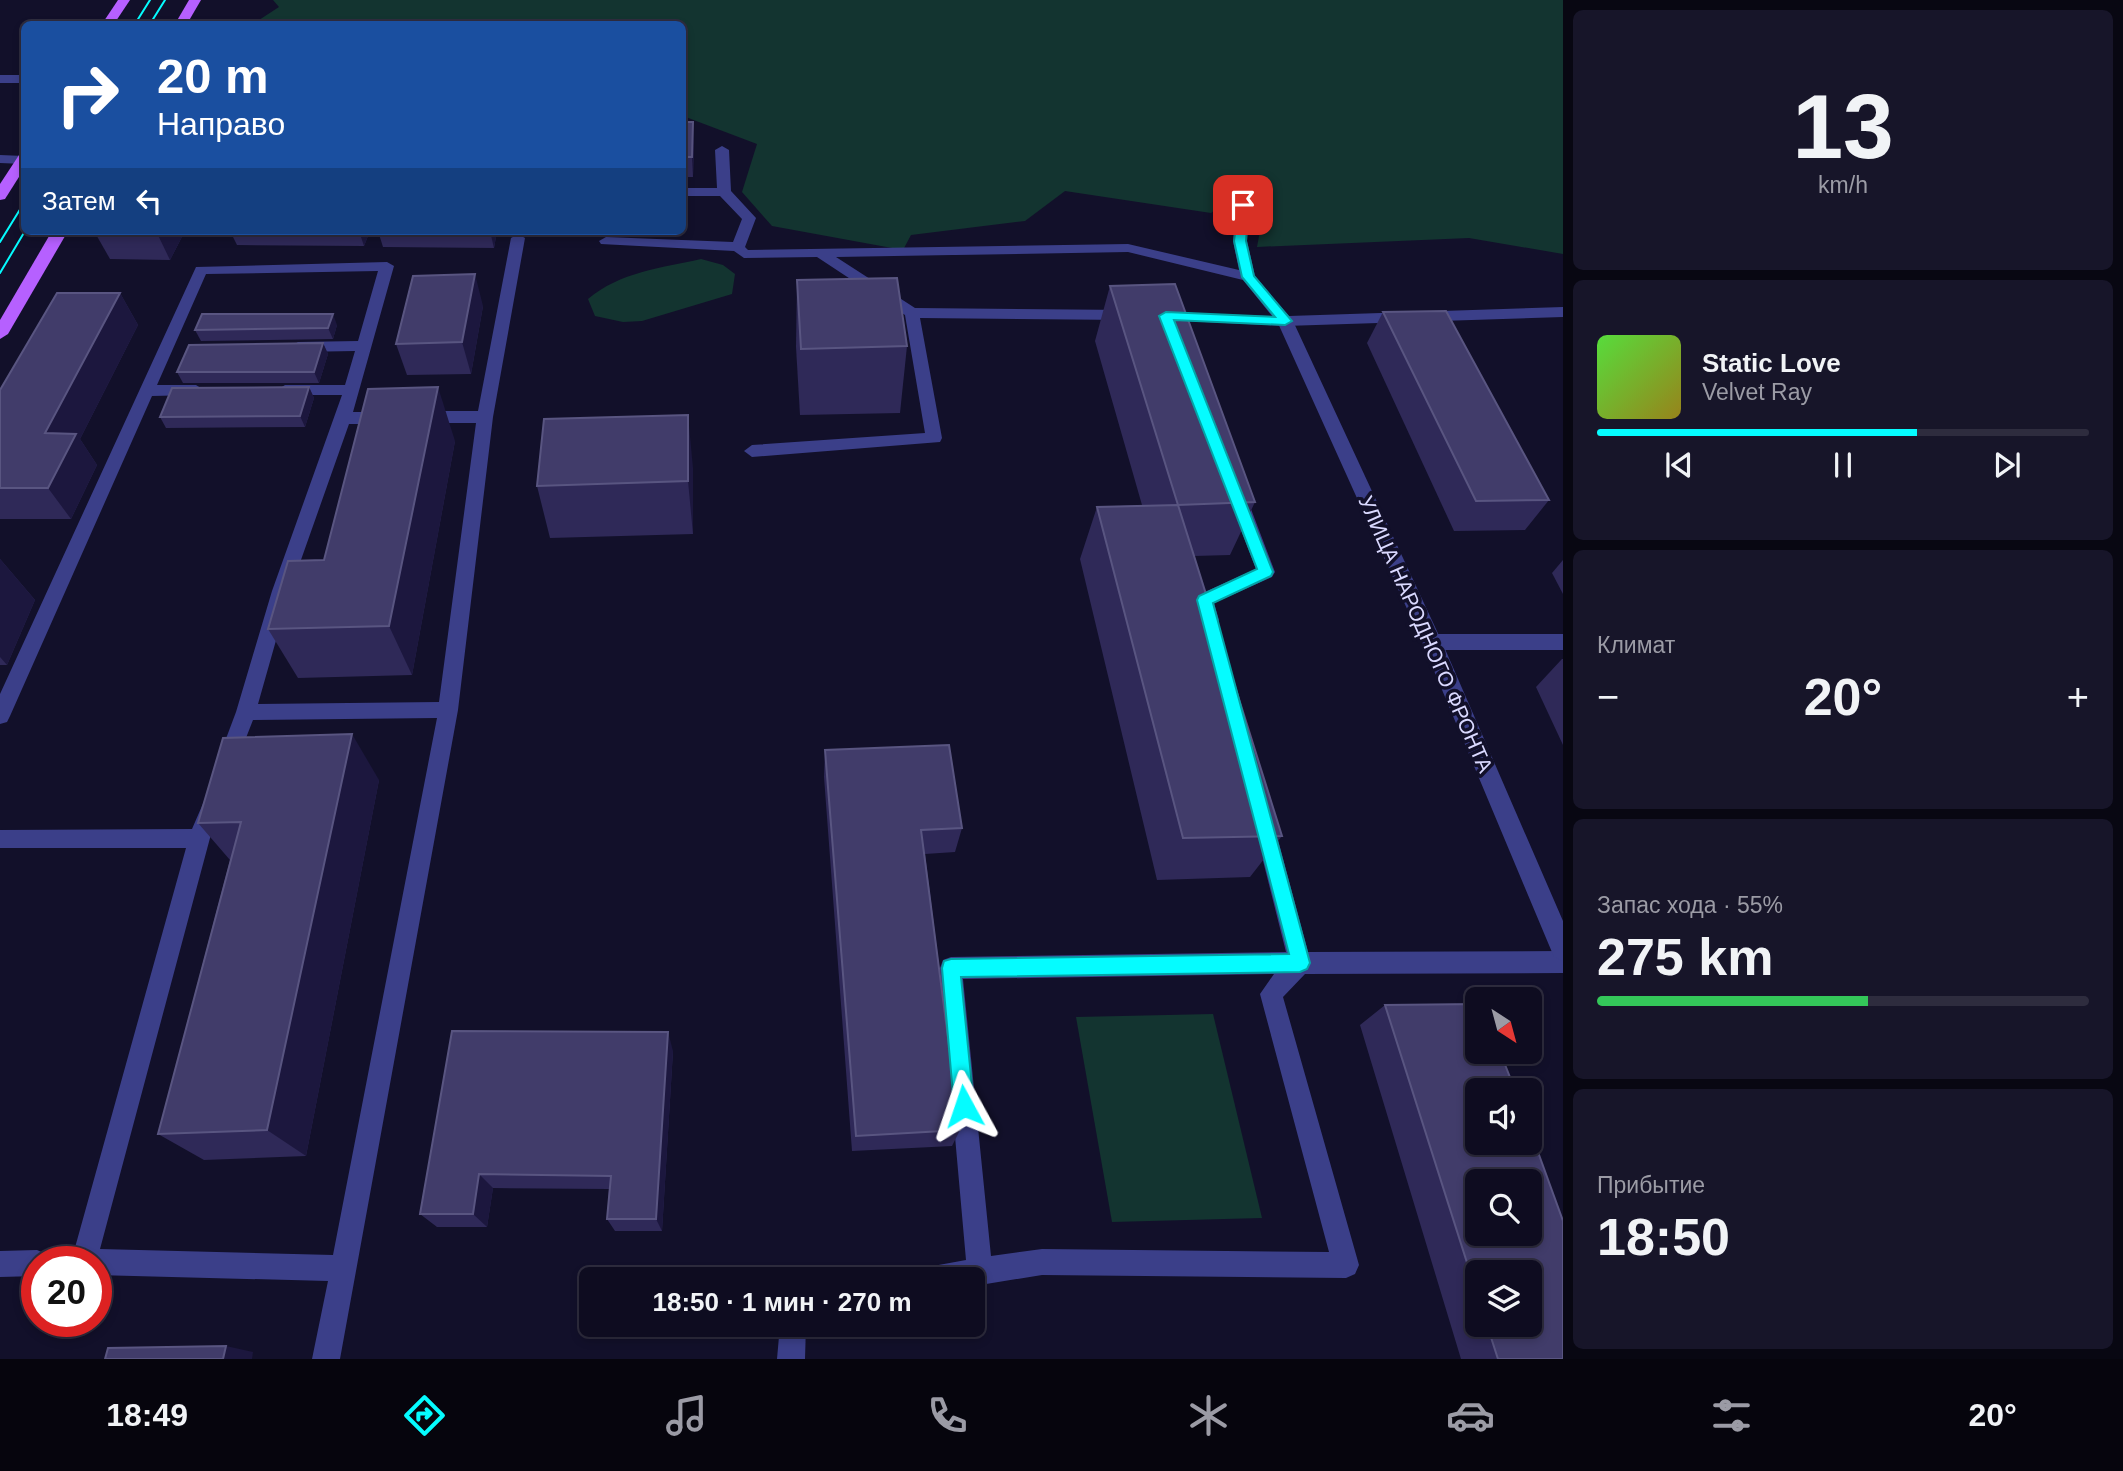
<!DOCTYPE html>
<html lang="ru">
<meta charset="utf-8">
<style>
:root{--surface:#0e0c20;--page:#171529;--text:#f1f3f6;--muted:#9b9ba5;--line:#2e2c3e;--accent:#05fcff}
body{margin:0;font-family:Arial,sans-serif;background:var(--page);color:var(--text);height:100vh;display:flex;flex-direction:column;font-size:26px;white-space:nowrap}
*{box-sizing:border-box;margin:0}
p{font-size:23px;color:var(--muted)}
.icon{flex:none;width:38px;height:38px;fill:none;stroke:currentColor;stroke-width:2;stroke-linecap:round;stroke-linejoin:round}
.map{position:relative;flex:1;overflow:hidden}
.sheet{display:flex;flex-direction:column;gap:10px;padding:10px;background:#080712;width:560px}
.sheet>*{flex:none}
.top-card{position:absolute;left:21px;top:21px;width:665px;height:214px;border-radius:10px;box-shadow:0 4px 10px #0003,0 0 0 2px var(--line);background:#1a4fa0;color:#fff;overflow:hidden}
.needle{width:46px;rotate:144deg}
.fabs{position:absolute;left:1465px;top:987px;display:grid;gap:14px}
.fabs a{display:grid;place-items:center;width:77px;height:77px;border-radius:10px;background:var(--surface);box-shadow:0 4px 10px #0003,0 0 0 2px var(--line);font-size:35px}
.speed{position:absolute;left:21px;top:1246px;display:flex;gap:14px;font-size:35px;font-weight:700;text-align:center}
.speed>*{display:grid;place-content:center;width:91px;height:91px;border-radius:50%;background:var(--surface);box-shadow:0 4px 10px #0003,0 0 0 2px var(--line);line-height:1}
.speed .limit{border:10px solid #d22;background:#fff;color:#111}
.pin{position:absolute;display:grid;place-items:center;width:60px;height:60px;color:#fff;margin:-30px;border-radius:14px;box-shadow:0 4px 10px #0006}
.me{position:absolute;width:77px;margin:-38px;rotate:355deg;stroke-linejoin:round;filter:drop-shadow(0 0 5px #0008)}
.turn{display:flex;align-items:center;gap:24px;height:147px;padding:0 21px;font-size:32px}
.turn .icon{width:91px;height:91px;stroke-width:2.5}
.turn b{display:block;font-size:49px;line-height:60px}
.then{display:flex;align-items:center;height:66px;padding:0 21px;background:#0003;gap:14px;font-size:26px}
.big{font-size:52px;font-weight:600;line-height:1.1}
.sheet .card{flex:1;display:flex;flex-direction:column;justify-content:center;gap:10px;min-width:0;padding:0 24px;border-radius:10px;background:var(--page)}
.sheet .dial{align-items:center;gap:0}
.dial b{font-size:91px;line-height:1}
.song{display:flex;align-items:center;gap:21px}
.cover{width:84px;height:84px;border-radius:10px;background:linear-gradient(135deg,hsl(110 70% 55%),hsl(50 70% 35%))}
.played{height:7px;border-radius:4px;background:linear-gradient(90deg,var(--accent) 65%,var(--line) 65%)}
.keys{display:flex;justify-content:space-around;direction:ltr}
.heat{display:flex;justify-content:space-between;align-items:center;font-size:38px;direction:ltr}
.charge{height:10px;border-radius:5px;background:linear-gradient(90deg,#34c759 55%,var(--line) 0)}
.trip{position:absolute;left:579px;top:1267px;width:406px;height:70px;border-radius:10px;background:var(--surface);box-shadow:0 4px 10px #0003,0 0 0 2px var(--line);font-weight:600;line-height:70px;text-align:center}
.menu{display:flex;height:112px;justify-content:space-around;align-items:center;background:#06050d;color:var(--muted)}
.menu .icon{width:49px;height:49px}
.menu .selected{color:var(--accent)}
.menu b{font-size:32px;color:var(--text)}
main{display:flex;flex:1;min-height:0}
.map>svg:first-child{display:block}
.green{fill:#133430}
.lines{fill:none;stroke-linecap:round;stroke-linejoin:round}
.lane{fill:#3b3f89;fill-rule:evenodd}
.street{fill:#3b3f89;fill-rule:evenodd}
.primary{fill:#b660ff;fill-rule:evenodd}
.tram{stroke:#05fcff;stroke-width:2}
.wall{fill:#2f2958;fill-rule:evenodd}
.shaded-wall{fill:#1c173e}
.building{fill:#413c6a;stroke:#595581;stroke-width:2;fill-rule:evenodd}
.route{fill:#05fcff;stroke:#03a4a6;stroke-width:2}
.labels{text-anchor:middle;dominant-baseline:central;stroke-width:7;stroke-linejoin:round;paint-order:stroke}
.street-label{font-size:21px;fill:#dad9ff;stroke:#12102a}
</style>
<main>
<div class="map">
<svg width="1563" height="1359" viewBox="0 0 1563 1359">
<rect width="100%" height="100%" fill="#12102a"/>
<g class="green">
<polygon points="273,0 1563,0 1563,254 1469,238 1257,247 1265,204 1234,195 1211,213 1065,191 1025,221 911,235 903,250 772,226 742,192 757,144 683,116 682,24 253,24 279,7"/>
<path d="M701,259L723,265L735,274L732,294L642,321L623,322L595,316L588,299C620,272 661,268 701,259Z"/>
<polygon points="1213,1014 1262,1218 1112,1222 1076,1017"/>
</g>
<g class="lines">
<g class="lane">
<rect x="0" y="75" width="24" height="8"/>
<polygon points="722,146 729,150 731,191 756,218 745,247 748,250 1128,244 1239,270 1233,241 1236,205 1243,201 1250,205 1247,241 1255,276 1289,316 1563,307 1563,317 1285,326 1162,320 1157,318 1155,315 1157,312 1272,316 1243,280 1128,252 836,257 915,308 1128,310 1135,315 1128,320 920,318 942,438 940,442 752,457 744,451 752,445 925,433 905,315 817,257 744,258 734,251 601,244 599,241 606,237 733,242 742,219 720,196 682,196 682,188 717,188 715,150"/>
<polygon points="0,155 24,156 24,164 0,163"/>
<polygon points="518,234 525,238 493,417 458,710 340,1359 312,1359 328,1281 96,1275 96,1262 71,1262 186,848 0,848 0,830 192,829 205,799 212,796 219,799 222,805 210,838 100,1249 333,1255 437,718 253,720 235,766 228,769 221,766 218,760 236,712 272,591 342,395 285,395 277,390 285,385 345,385 355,351 298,352 290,347 298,342 358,341 378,271 206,274 157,385 196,385 204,390 196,395 152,396 10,716 7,722 0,724 0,694 196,267 387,262 394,266 353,412 386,412 394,418 386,424 349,424 290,591 258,704 439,702 476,423 423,423 415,417 423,411 478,411 511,238"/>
<polygon points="1237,490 1246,496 1275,572 1272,577 1214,603 1219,620 1217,625 1210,627 1203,625 1195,600 1198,595 1256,569 1228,496"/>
<polygon points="1432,634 1563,634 1563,650 1432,650 1425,647 1423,642 1425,637"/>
<path d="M1264,816L1271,818L1274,825L1308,952L1563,951V973L1305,974L1283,997L1359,1265L1355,1274L1346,1278L1042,1275L980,1285H973V1279H907L911,1270L966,1260L940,968L943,960L951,957L1286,952L1254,825L1257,818ZM1274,974L1260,994L1329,1252L1042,1249L991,1256L963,979Z"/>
<polygon points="37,1250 46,1254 50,1262 37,1262 37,1276 0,1277 0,1251"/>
<polygon points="780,1325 806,1325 805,1359 777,1359"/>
</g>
<polygon class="street" points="1285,316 1293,321 1442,642 1563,921 1563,961 1554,957 1422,642 1277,321"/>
<g class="primary">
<polygon points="118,0 130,0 114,24 102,24"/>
<polygon points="189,0 201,0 187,24 175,24"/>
<polygon points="24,154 24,169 5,199 0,200 0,184 19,155"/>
<polygon points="52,231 68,231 8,334 0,339 0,320"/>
</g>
<g class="tram">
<polyline points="135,24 150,0"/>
<polyline points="150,24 165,0"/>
<polyline points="0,242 24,203"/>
<polyline points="0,273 25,231"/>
</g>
</g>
<g class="wall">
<polygon points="682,122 694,142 693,177 682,177"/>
<polygon points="94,231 185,231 170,260 110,259"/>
<polygon points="230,231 370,231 364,246 237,245"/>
<polygon points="378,231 497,231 494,248 383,247"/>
<polygon points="797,280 907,346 900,413 800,415 796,347"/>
<polygon points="1110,286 1255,502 1230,555 1194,556 1282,836 1250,877 1157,880 1080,559 1097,507 1142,505 1095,341"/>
<polygon points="120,293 138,325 80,439 97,465 71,519 0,519 0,390"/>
<polygon points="483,306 471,374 407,375 396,344"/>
<polygon points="1383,312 1549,500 1525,530 1454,531 1367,343"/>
<polygon points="337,325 333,339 201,341 195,330"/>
<polygon points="323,343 328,354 319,383 183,383 177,372"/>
<polygon points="309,387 314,398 305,427 166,428 160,417"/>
<polygon points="455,441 412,675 298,678 268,629 324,560"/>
<polygon points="693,468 693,534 550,538 537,486"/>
<polygon points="0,559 35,600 7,665 0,665"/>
<polygon points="1563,560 1563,594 1552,573"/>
<polygon points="1562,659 1563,659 1563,745 1536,687"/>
<polygon points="825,750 962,828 955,852 925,854 960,1130 952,1146 852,1151 824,777"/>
<polygon points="379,780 306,1156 204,1160 158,1134 230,860 198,823"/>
<path d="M1385,1005L1563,1359H1461L1360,1025ZM1477,1272L1530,1325H1477Z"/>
<polygon points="452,1031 673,1051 662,1231 615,1231 607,1219 609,1189 493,1188 487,1227 437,1227 420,1214"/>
</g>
<g class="shaded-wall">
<polygon points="693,122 694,142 693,177 692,157"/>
<polygon points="156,231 185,231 170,260"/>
<polygon points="359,231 370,231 364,246"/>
<polygon points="490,231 497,231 494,248"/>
<polygon points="475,274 483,306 471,374 462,342"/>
<polygon points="120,293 138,325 80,439 97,465 71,519 48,488 45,433"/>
<polygon points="333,314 337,325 333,339 328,328"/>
<polygon points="323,343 328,354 319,383 314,372"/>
<polygon points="309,387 314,398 305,427 300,416"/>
<polygon points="438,387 455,441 412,675 389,626"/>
<polygon points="688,415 693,468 693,534 688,481"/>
<polygon points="0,559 35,600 7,665 0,657"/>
<polygon points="352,734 379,780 306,1156 267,1130"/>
<polygon points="668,1032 673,1051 662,1231 656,1219"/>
<polygon points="479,1174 493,1188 487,1227 473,1214"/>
<polygon points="226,1346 253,1352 252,1359 223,1359"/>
</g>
<g class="building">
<polygon points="682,122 693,122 692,157 682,157"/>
<polygon points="475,274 462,342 396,344 413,276"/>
<polygon points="897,278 907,346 801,349 797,280"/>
<polygon points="1175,284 1255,502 1178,505 1110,286"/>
<polygon points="57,293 120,293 45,433 76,434 48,488 0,488 0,390"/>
<polygon points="1446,311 1549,500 1476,501 1383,312"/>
<polygon points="202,314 333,314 328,328 195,330"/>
<polygon points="323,343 314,372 177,372 189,345"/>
<polygon points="309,387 300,416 160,417 172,388"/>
<polygon points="438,387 389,626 268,629 288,561 324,560 368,389"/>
<polygon points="688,415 688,481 537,486 544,419"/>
<polygon points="1178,505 1282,836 1183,838 1097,507"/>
<polygon points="352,734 267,1130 158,1134 241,822 198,823 223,738"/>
<polygon points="949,745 962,828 921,830 960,1130 856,1136 825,750"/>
<path d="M1477,1004V1052H1500L1515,1090H1477V1143H1530V1130L1563,1221V1359H1498L1487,1325H1530V1272H1477V1294L1385,1005ZM1477,1181H1530V1234H1477Z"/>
<polygon points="452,1031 668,1032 656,1219 607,1219 611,1176 479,1174 473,1214 420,1214"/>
<polygon points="226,1346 223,1359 105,1359 108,1348"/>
</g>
<polygon class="route" points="1239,203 1249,205 1246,241 1254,276 1292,321 1285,325 1174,320 1273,572 1271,576 1213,603 1310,963 1307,969 1300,972 961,977 974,1106 971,1113 964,1116 957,1113 954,1106 942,968 944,961 951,959 1289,954 1197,600 1199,596 1257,569 1159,316 1166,312 1275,317 1242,277 1234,241"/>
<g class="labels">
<g class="street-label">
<text transform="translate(1426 634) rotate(66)">УЛИЦА НАРОДНОГО ФРОНТА</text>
</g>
</g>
</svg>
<div class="fabs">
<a><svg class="needle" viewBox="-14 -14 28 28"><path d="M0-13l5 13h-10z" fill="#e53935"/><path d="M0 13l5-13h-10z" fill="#9b9ba5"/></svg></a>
<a><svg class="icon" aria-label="sound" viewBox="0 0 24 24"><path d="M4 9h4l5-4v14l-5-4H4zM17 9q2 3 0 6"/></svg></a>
<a><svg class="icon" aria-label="search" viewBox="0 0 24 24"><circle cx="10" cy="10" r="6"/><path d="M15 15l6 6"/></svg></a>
<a><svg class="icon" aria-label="layers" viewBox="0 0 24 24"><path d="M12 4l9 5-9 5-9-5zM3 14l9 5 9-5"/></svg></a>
</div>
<div class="speed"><div class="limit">20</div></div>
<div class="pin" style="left:1243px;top:205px;background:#d93025"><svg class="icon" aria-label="arrive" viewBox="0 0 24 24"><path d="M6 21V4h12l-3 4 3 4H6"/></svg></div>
<svg class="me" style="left:964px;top:1106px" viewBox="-20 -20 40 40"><path d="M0-17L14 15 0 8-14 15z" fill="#05fcff" stroke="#fff" stroke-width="4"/></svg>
<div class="trip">18:50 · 1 мин · 270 m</div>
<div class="top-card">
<div class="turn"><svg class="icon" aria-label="right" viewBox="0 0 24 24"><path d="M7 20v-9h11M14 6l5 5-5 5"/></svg><div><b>20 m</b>Направо</div></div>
<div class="then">Затем<svg class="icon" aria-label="left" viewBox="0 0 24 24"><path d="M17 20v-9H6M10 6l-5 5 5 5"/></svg></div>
</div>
</div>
<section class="sheet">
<div class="card dial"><b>13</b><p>km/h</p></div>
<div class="card">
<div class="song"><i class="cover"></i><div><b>Static Love</b><p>Velvet Ray</p></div></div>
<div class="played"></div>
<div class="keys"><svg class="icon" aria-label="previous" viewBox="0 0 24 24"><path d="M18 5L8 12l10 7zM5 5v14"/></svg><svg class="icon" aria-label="pause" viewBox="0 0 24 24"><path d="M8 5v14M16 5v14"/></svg><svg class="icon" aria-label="next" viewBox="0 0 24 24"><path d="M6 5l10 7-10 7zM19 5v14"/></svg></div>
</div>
<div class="card"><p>Климат</p>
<div class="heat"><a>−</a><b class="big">20°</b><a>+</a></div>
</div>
<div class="card"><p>Запас хода · 55%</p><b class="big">275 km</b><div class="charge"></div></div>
<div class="card"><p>Прибытие</p><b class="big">18:50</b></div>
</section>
</main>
<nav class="menu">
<b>18:49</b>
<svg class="icon selected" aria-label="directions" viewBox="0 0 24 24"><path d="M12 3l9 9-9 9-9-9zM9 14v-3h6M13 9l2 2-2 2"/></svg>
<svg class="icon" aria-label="music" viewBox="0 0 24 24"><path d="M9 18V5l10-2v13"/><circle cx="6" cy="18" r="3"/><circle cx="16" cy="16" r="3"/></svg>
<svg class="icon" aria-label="phone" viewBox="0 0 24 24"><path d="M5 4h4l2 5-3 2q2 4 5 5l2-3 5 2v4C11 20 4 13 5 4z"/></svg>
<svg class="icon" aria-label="climate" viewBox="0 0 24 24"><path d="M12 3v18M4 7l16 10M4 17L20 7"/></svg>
<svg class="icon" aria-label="car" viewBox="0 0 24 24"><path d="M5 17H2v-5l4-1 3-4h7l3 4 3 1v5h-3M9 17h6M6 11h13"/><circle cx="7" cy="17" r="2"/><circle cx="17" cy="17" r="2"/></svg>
<svg class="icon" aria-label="filters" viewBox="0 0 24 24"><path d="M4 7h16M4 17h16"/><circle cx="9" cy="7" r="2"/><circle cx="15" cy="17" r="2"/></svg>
<b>20°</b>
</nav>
